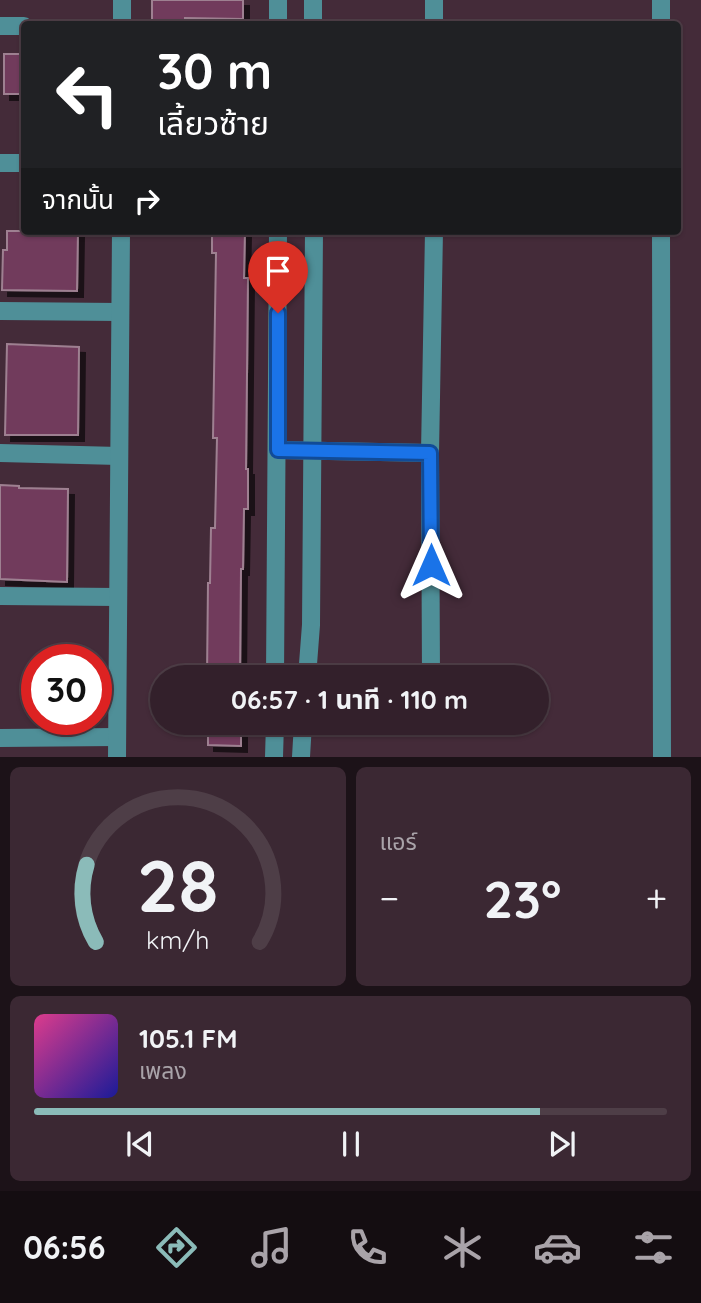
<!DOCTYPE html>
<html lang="th">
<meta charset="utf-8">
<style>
:root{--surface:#33202b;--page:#3b2833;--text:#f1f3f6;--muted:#a9a3a9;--line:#4e3e47;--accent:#8bbbb9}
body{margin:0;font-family:Quicksand,"Noto Sans Thai",sans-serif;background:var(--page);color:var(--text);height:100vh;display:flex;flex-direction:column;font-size:26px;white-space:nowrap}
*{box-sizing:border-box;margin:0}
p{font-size:23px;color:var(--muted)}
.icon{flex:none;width:38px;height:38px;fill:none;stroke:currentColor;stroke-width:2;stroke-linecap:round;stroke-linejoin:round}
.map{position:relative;height:757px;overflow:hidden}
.panel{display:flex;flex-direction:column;gap:10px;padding:10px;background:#1c1218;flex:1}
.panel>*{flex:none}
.banner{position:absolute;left:21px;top:21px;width:660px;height:214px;border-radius:7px;box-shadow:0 2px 5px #0004,0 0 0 2px var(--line);background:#202124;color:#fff;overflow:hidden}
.speed{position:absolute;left:21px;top:644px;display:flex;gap:14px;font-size:35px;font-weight:700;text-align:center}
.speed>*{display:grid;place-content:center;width:91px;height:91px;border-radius:50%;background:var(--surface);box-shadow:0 2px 5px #0004,0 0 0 2px var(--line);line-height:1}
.speed .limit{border:10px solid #d22;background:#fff;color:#111}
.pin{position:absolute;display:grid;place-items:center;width:60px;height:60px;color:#fff;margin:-72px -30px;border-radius:50% 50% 50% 0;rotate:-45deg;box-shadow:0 0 7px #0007}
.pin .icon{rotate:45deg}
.me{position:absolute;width:77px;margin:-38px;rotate:0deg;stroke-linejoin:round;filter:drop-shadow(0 0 5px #0008)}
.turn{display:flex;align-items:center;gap:24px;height:147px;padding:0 21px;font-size:32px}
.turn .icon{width:91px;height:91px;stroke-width:2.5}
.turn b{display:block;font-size:49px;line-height:60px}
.then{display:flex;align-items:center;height:66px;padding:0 21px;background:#0003;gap:14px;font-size:26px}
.big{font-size:52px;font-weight:700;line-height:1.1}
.panel .widget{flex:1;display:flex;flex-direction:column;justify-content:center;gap:10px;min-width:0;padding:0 24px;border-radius:10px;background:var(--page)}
.panel .dial{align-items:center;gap:0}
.dial svg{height:182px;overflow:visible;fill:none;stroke:var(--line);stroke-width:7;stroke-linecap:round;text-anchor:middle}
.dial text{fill:var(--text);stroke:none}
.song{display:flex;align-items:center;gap:21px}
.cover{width:84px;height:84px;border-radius:10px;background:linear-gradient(135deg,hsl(330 70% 55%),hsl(240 70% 35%))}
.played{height:7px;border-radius:4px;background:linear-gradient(90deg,var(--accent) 80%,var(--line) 80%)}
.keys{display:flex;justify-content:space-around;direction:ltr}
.heat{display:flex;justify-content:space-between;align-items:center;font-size:38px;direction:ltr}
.panel .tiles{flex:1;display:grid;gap:10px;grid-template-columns:1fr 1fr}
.widget:last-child{grid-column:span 2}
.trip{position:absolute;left:150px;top:665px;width:399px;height:70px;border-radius:35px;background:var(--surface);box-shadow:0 2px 5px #0004,0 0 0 2px var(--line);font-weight:700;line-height:70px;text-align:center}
.menu{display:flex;height:112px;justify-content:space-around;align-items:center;background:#140d11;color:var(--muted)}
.menu .icon{width:49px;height:49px}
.menu .selected{color:var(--accent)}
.menu b{font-size:32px;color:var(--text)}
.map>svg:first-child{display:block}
.building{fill:#713a5c;stroke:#9e8091;stroke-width:2;filter:url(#shadow)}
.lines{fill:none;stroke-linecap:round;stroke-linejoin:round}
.minor{stroke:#4f8f98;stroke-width:18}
.route-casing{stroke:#114b97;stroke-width:18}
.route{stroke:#1a73e8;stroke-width:12}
</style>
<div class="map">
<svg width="701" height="757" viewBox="0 0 701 757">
<defs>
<filter id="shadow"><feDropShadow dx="6" dy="6" stdDeviation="0" flood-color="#0009"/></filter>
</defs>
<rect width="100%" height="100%" fill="#442b39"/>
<g class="building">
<polygon points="152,0 243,0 243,19 185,18 185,22 152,21"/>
<rect x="4" y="54" width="20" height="40"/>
<polygon points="7,231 78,231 77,291 2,290 3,250 7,250"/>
<polygon points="212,231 245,231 244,278 248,278 246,469 248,469 248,509 244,509 243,569 241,569 240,677 207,677 208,583 210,583 211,528 215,528 217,438 213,438 216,253 212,253"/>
<polygon points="7,344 79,347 78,435 5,435"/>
<polygon points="0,485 19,486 19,488 68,489 67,582 0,579"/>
<polygon points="208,723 241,723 241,746 208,745"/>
</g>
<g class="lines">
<g class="minor">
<polyline points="278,0 278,24"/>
<polyline points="313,0 313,24"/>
<polyline points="434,0 434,24"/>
<polyline points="661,0 661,24"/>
<polyline points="122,24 122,0"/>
<polyline points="0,26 24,26"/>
<polyline points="0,163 24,163"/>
<polyline points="661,231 662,757"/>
<polyline points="0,311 120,312"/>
<polyline points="278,450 430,453"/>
<polyline points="0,453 119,456"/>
<polyline points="0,596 118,597"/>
<polyline points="275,677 278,231"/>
<polyline points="307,677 311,625 314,231"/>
<polyline points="431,677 430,453 434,231"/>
<polyline points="431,723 431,727"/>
<polyline points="0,738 117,737"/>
<polyline points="117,757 121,231"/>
<polyline points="274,757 275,723"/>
<polyline points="301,757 303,723"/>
</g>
</g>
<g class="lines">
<g class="route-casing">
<polyline id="route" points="278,313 278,450 430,453 431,565"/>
</g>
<use href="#route" class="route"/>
</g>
</svg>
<div class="speed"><div class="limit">30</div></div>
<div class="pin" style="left:278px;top:313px;background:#d93025"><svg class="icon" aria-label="arrive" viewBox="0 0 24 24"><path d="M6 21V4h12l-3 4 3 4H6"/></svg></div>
<svg class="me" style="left:431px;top:565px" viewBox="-20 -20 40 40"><path d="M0-17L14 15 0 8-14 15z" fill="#1a73e8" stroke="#fff" stroke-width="4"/></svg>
<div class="trip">06:57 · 1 นาที · 110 m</div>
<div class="banner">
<div class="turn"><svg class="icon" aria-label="left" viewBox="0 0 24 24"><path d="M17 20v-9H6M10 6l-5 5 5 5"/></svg><div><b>30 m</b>เลี้ยวซ้าย</div></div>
<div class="then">จากนั้น<svg class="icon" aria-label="right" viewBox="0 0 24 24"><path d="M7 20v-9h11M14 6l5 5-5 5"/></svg></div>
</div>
</div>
<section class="panel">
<div class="tiles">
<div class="widget dial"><svg viewBox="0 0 100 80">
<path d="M14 69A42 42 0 1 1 86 69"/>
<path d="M14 69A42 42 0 0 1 10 35" stroke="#8bbbb9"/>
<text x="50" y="56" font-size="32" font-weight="700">28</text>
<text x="50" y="72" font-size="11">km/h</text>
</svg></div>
<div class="widget"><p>แอร์</p>
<div class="heat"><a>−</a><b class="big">23°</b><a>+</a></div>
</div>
<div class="widget">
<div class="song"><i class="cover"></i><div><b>105.1 FM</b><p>เพลง</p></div></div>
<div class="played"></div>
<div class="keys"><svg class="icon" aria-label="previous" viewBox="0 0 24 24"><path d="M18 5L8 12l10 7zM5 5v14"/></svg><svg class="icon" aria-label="pause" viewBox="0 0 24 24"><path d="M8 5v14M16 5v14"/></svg><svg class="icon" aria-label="next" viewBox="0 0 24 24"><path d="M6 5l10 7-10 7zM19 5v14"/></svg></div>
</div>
</div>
</section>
<nav class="menu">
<b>06:56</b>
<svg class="icon selected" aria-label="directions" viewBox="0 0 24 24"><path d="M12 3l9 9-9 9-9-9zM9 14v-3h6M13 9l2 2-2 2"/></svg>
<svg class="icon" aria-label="music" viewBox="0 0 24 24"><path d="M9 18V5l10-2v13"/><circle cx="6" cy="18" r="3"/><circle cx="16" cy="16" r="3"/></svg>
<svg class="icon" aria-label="phone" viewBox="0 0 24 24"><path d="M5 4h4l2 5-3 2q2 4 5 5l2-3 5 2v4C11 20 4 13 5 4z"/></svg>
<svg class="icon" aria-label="climate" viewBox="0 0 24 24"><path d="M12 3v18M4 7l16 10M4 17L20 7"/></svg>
<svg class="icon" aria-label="car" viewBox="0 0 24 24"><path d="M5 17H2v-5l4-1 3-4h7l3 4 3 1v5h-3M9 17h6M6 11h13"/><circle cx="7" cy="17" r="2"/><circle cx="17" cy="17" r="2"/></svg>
<svg class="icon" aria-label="filters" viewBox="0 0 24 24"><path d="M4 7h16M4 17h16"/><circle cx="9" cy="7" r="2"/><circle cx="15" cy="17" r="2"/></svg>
</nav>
